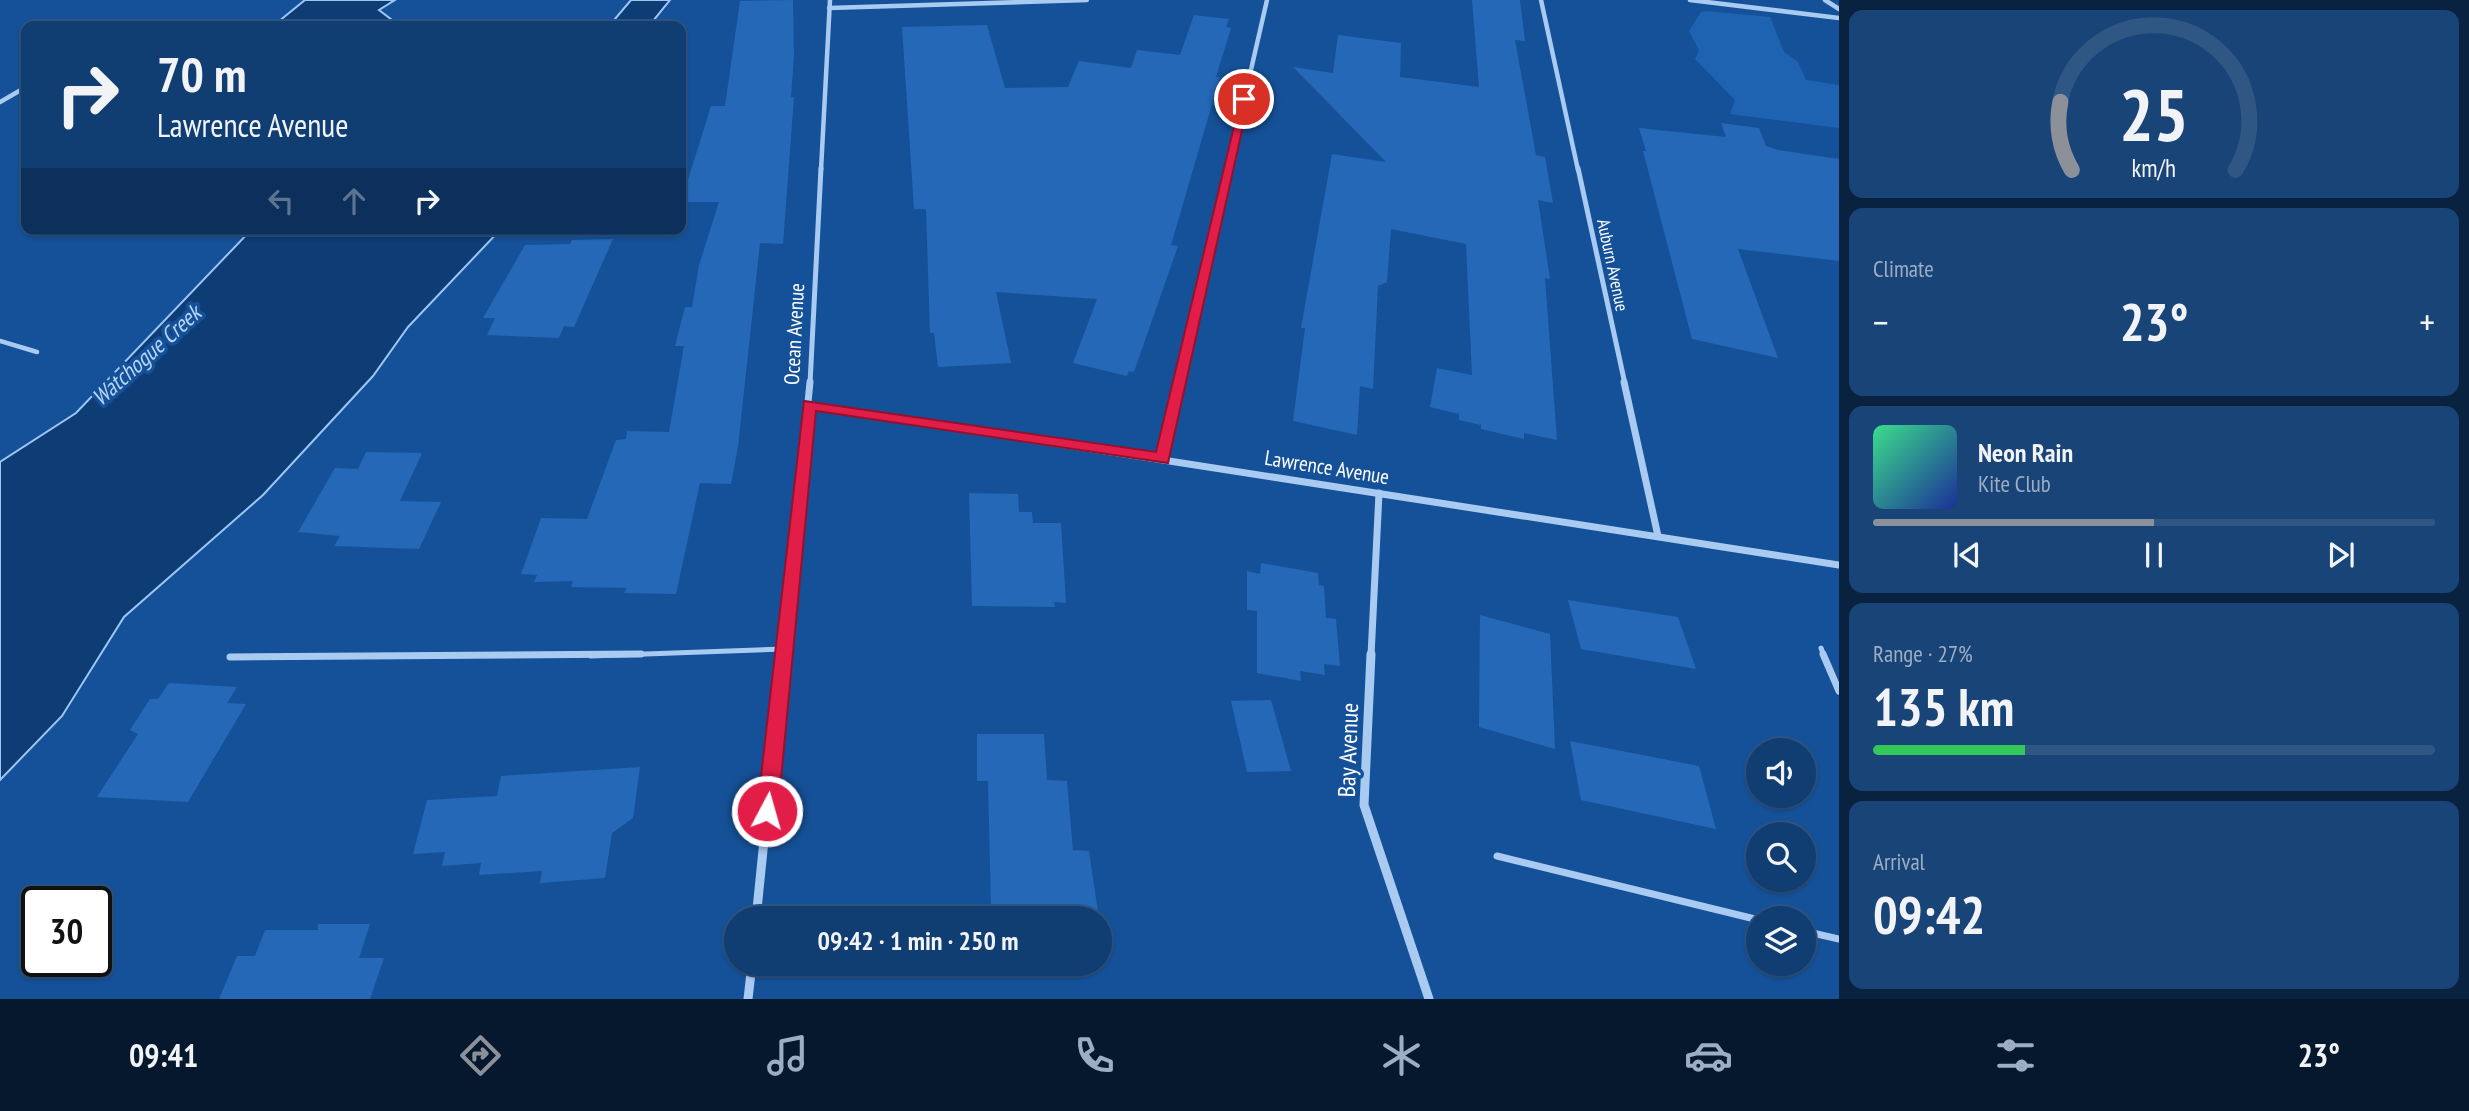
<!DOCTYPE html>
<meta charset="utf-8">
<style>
:root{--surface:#103d72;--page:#194477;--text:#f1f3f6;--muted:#9caec4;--line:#305684;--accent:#8c9099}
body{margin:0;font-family:"PT Sans Narrow",sans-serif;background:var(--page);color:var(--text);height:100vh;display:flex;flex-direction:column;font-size:26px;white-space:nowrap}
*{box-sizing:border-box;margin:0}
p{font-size:23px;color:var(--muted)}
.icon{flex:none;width:38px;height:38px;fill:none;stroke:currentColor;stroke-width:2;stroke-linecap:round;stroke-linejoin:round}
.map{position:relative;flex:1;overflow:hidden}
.side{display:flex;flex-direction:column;gap:10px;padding:10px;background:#09223f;width:630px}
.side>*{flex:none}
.guide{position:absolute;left:21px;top:21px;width:665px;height:214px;border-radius:14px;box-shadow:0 2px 5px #0004,0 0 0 2px var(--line);background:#103d72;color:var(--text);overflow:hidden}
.buttons{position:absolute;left:1746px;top:738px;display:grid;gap:14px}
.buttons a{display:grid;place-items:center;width:70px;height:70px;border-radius:50%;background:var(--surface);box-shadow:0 2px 5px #0004,0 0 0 2px var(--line);font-size:35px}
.speed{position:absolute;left:21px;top:886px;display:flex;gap:14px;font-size:35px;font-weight:700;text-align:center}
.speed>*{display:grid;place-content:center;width:91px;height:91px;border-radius:50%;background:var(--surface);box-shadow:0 2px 5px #0004,0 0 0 2px var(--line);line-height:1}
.speed .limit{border:4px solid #111;border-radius:10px;background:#fff;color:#111}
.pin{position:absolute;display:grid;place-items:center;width:60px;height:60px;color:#fff;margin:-30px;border:4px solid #fff;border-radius:50%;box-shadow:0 2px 7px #0007}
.me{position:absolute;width:77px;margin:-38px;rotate:6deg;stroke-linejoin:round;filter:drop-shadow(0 0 5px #0008)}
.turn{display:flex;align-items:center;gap:24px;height:147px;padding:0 21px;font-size:32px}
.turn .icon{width:91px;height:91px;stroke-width:2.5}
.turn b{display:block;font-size:49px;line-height:60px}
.lanes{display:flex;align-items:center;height:66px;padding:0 21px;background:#0003;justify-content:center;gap:35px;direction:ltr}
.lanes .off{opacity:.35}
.big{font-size:52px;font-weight:600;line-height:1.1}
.side .widget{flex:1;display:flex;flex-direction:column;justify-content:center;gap:10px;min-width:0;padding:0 24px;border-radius:14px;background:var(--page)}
.side .dial{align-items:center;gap:0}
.dial svg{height:182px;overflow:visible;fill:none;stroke:var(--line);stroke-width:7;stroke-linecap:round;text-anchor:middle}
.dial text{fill:var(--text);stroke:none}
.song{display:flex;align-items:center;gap:21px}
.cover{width:84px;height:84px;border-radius:10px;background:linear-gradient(135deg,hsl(150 70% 55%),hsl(230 70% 35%))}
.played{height:7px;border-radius:4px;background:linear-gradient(90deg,var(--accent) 50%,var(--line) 50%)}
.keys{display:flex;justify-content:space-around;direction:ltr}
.heat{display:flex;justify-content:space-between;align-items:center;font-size:38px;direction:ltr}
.charge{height:10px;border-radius:5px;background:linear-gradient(90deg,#34c759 27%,var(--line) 0)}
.trip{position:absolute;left:724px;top:906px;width:388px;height:70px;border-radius:35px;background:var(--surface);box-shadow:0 2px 5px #0004,0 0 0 2px var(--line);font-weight:600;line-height:70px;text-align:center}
.dock{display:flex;height:112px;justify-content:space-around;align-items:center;background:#06182e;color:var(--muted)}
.dock .icon{width:49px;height:49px}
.dock .active{color:var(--accent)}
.dock b{font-size:32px;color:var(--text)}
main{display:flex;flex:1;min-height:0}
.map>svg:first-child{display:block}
.green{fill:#1e63b2}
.water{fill:#0e3c75;stroke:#9bc6f5;stroke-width:2}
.building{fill:#2468b7}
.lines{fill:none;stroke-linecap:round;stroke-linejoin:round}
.lane-far2{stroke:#a9cbf2;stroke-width:4.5}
.lane-far1{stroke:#a9cbf2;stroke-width:5}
.lane{stroke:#a9cbf2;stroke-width:7}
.street-far3{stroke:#a9cbf2;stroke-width:4.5}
.street-far2{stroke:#a9cbf2;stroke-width:5}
.street-far1{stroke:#a9cbf2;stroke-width:7}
.street{stroke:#a9cbf2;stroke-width:9}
.route{fill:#e11d48;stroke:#92132f;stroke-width:2}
.labels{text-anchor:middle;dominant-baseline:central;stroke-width:7;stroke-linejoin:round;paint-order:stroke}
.far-street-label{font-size:18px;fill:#fff;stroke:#155198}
.street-label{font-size:21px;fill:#fff;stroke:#155198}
.water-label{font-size:23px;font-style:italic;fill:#b5d5f9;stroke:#155198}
.near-street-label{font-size:24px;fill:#fff;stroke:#155198}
</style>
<main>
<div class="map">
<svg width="1839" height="999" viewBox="0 0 1839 999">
<rect width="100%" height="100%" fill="#155198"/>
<polygon class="green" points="1707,11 1770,17 1784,52 1798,62 1806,80 1839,85 1839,128 1730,114 1735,100 1695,59 1699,50 1689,31 1701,12"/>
<g class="water">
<polygon points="305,0 395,0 379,10 400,26 273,26"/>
<polygon points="631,0 670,0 649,26 609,26"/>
<polygon points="252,229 501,229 408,327 373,376 263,495 124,617 62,716 0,780 0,462 76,413"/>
</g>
<g class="building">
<polygon points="793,0 794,56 791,97 794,97 783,244 760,243 738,447 731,484 700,483 676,594 624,593 627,588 571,587 573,581 534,582 537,575 521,574 541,518 587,519 616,440 626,439 627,431 669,432 684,346 675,346 685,307 692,307 699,265 719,202 681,202 711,106 725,106 740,1"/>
<polygon points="1472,0 1520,0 1525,41 1515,40 1536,155 1545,157 1553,203 1538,200 1550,279 1545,278 1557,440 1524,433 1524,439 1481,429 1481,425 1459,420 1459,414 1430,407 1437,368 1472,375 1466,244 1391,229 1387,282 1378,286 1373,389 1360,386 1357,435 1293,421 1305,328 1301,328 1332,154 1386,162 1293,67 1333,73 1338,35 1401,43 1400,77 1479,87"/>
<polygon points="1194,15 1229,19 1226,27 1231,28 1216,77 1220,77 1171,245 1178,246 1134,372 1129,371 1127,376 1073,363 1097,299 996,292 1011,363 938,367 934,333 930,333 926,209 914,209 902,27 987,25 1005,88 1068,87 1079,61 1131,68 1137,50 1180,55"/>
<polygon points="1721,123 1759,128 1766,146 1778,150 1839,159 1839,261 1738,249 1778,358 1692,339 1643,151 1646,151 1639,128 1726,137"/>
<polygon points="613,239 574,327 564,326 559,338 487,335 495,318 483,318 525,245 570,244 572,240"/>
<polygon points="366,452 422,453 400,501 441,502 419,549 334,546 340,536 298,532 335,468 358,469"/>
<polygon points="969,493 1018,494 1019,512 1032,512 1033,523 1061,523 1066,603 1054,602 1055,607 972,606"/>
<polygon points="1261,563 1318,573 1319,585 1324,586 1326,618 1336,619 1340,666 1324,664 1325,675 1300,671 1301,681 1257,673 1257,611 1247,610 1247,571 1260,574"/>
<polygon points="1568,600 1678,617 1696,669 1581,649"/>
<polygon points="1480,615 1550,634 1555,749 1479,727"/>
<polygon points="169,683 237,687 227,703 246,704 188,802 97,797 138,734 130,730 150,699 158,699"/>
<polygon points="1271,700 1291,771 1247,772 1231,701"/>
<polygon points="977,734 1044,734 1047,780 1067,781 1073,850 1089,851 1098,912 991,909 988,781 977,781"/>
<polygon points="1570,741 1699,766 1716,829 1581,800"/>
<polygon points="640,767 633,818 612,833 605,878 540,883 542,871 479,875 481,863 442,866 445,852 413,854 427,800 497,796 501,776"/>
<polygon points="318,924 370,924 359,958 384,958 370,999 219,999 237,956 255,956 265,930 318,930"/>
</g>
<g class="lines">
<polyline class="lane-far2" points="0,341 37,352"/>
<g class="lane-far1">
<polyline points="1821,648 1824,656"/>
<polyline points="590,656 784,649"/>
</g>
<g class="lane">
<polyline points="1823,654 1839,691"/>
<polyline points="230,657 641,654"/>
<polyline points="1497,856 1759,920"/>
<polyline points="1804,931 1839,939"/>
</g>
<g class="street-far3">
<polyline points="1541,0 1578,170"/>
<polyline points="1690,0 1839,18"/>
<polyline points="1825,0 1839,9"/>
<polyline points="829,8 1087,0"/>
<polyline points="0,102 26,87"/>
<polyline points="821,170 830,0"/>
<polyline points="1228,170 1267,0"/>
</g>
<g class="street-far2">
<polyline points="1578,168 1625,384"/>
<polyline points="810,384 821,168"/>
<polyline points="1179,384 1229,168"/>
</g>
<g class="street-far1">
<polyline points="1624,382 1658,536"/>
<polyline points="809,405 1839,565"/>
<polyline points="1162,459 1180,382"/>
<polyline points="783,656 810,382"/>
<polyline points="1371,656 1379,493"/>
</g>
<g class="street">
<polyline points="1371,654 1364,805 1429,999"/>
<polyline points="756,919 783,654"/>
<polyline points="748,999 752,964"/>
</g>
</g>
<polygon class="route" points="1241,97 1249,99 1168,463 816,411 778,811 775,818 767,820 760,818 757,811 804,401 1156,452"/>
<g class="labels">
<g class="far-street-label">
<text transform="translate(1613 265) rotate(78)">Auburn Avenue</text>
</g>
<g class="street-label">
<text transform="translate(794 334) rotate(-87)">Ocean Avenue</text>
<text transform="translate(1327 467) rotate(9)">Lawrence Avenue</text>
</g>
<g class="water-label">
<text transform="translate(146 355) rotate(-42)">Watchogue Creek</text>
</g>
<g class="near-street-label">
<text transform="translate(1348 750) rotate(-88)">Bay Avenue</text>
</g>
</g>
</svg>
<div class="buttons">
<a><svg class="icon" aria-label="sound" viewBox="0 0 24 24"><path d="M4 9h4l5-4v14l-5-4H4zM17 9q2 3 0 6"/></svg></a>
<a><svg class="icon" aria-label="search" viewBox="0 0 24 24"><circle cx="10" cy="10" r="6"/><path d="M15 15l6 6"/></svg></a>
<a><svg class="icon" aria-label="layers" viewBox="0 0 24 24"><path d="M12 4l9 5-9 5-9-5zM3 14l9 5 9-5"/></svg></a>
</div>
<div class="speed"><div class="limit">30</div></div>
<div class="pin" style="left:1244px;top:99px;background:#d93025"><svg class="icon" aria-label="arrive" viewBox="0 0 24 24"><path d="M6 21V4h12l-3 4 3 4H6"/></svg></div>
<svg class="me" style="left:767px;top:811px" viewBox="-20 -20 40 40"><circle r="17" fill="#e11d48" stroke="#fff" stroke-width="3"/><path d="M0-11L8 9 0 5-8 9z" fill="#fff"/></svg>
<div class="trip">09:42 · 1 min · 250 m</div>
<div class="guide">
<div class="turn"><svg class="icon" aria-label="right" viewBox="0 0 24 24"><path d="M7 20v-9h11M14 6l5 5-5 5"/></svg><div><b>70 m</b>Lawrence Avenue</div></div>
<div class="lanes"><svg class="icon off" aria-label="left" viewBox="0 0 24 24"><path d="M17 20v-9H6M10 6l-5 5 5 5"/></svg><svg class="icon off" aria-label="ahead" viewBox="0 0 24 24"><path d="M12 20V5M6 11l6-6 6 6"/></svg><svg class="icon" aria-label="right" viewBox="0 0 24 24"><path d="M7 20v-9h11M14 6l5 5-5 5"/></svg></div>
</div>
</div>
<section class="side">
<div class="widget dial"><svg viewBox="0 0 100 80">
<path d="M14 69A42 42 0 1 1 86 69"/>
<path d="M14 69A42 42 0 0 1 9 39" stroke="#8c9099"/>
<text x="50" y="56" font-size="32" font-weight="700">25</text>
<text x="50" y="72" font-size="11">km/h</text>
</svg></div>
<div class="widget"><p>Climate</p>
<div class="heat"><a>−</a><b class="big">23°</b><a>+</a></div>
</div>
<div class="widget">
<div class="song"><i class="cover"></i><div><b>Neon Rain</b><p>Kite Club</p></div></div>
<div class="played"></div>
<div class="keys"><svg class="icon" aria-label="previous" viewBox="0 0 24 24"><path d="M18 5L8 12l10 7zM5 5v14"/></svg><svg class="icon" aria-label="pause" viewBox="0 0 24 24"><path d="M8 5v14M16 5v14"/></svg><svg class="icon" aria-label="next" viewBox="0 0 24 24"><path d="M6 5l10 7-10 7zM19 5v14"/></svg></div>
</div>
<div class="widget"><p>Range · 27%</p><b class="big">135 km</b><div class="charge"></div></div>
<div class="widget"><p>Arrival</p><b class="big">09:42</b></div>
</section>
</main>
<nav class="dock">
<b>09:41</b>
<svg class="icon active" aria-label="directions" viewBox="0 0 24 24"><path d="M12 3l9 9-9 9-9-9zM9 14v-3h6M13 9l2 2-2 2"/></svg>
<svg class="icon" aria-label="music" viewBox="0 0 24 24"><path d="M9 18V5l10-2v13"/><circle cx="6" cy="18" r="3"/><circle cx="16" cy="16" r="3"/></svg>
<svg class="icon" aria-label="phone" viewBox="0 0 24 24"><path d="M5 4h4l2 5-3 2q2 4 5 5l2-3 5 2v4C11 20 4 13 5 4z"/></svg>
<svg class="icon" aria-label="climate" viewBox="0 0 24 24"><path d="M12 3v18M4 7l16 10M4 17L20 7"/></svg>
<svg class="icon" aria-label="car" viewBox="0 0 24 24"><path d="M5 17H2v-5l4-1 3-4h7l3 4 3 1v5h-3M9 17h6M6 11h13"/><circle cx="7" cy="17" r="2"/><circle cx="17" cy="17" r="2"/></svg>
<svg class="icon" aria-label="filters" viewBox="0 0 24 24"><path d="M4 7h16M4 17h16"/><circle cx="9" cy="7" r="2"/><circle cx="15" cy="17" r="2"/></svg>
<b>23°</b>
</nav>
